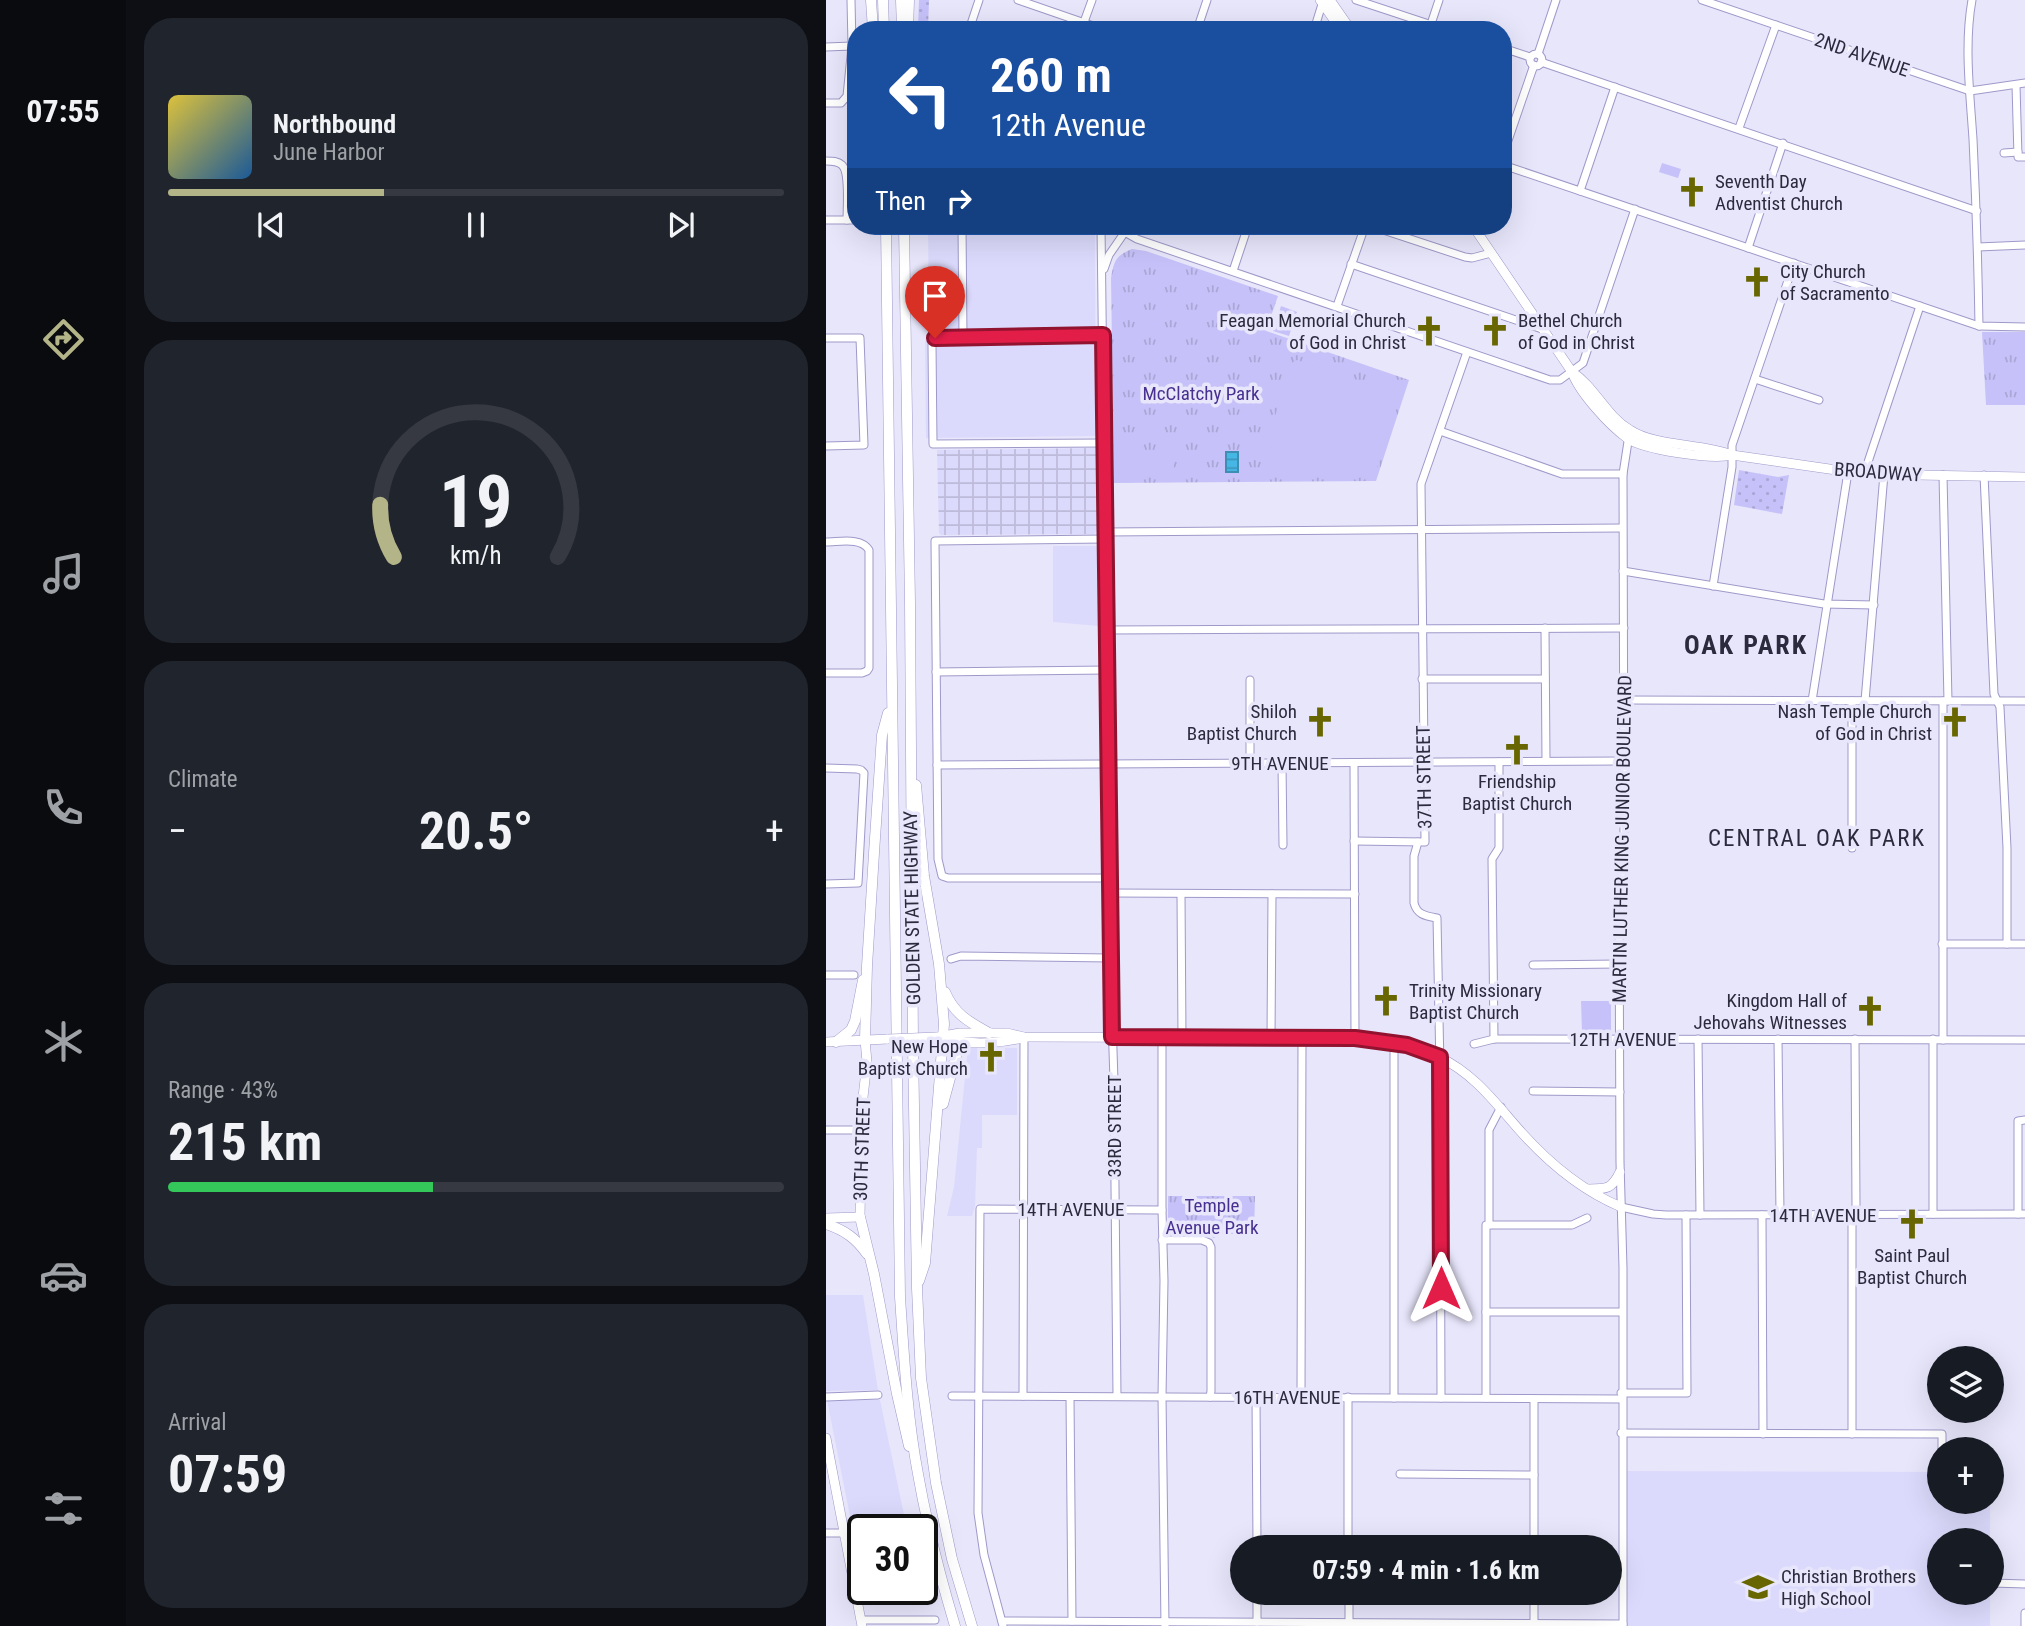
<!DOCTYPE html>
<meta charset="utf-8">
<style>
:root{--surface:#171b24;--page:#20242c;--text:#f1f3f6;--muted:#9ea1a6;--line:#363941;--accent:#b3b487}
body{margin:0;font-family:"Roboto Condensed",sans-serif;background:var(--page);color:var(--text);height:100vh;display:flex;flex-direction:column;font-size:26px;white-space:nowrap}
*{box-sizing:border-box;margin:0}
p{font-size:23px;color:var(--muted)}
.icon{flex:none;width:38px;height:38px;fill:none;stroke:currentColor;stroke-width:2;stroke-linecap:round;stroke-linejoin:round}
.map{position:relative;flex:1;overflow:hidden}
.details{display:flex;flex-direction:column;gap:18px;padding:18px;background:#0d0f14;width:700px}
.details>*{flex:none}
.hud{position:absolute;left:21px;top:21px;width:665px;height:214px;border-radius:28px;box-shadow:0 7px 28px #0002;background:#1a4fa0;color:#fff;overflow:hidden}
.buttons{position:absolute;left:1101px;top:1346px;display:grid;gap:14px}
.buttons a{display:grid;place-items:center;width:77px;height:77px;border-radius:50%;background:var(--surface);box-shadow:0 7px 28px #0002;font-size:35px}
.speed{position:absolute;left:21px;top:1514px;display:flex;gap:14px;font-size:35px;font-weight:700;text-align:center}
.speed>*{display:grid;place-content:center;width:91px;height:91px;border-radius:50%;background:var(--surface);box-shadow:0 7px 28px #0002;line-height:1}
.speed .limit{border:4px solid #111;border-radius:10px;background:#fff;color:#111}
.pin{position:absolute;display:grid;place-items:center;width:60px;height:60px;color:#fff;margin:-72px -30px;border-radius:50% 50% 50% 0;rotate:-45deg;box-shadow:0 0 7px #0007}
.pin .icon{rotate:45deg}
.me{position:absolute;width:77px;margin:-38px;rotate:0deg;stroke-linejoin:round;filter:drop-shadow(0 0 5px #0008)}
.turn{display:flex;align-items:center;gap:24px;height:147px;padding:0 28px;font-size:32px}
.turn .icon{width:91px;height:91px;stroke-width:2.5}
.turn b{display:block;font-size:49px;line-height:60px}
.then{display:flex;align-items:center;height:66px;padding:0 28px;background:#0003;gap:14px;font-size:26px}
.big{font-size:52px;font-weight:700;line-height:1.1}
.details .widget{flex:1;display:flex;flex-direction:column;justify-content:center;gap:10px;min-width:0;padding:0 24px;border-radius:28px;background:var(--page)}
.details .dial{align-items:center;gap:0}
.dial svg{height:182px;overflow:visible;fill:none;stroke:var(--line);stroke-width:7;stroke-linecap:round;text-anchor:middle}
.dial text{fill:var(--text);stroke:none}
.song{display:flex;align-items:center;gap:21px}
.cover{width:84px;height:84px;border-radius:10px;background:linear-gradient(135deg,hsl(50 70% 55%),hsl(210 70% 35%))}
.played{height:7px;border-radius:4px;background:linear-gradient(90deg,var(--accent) 35%,var(--line) 35%)}
.keys{display:flex;justify-content:space-around;direction:ltr}
.heat{display:flex;justify-content:space-between;align-items:center;font-size:38px;direction:ltr}
.charge{height:10px;border-radius:5px;background:linear-gradient(90deg,#34c759 43%,var(--line) 0)}
.trip{position:absolute;left:404px;top:1535px;width:392px;height:70px;border-radius:35px;background:var(--surface);box-shadow:0 7px 28px #0002;font-weight:700;line-height:70px;text-align:center}
main{display:flex;flex:1;min-height:0}
.dock{display:flex;flex-direction:column;width:126px;justify-content:space-around;align-items:center;background:#090b0e;color:var(--muted)}
.dock .icon{width:49px;height:49px}
.dock .selected{color:var(--accent)}
.dock b{font-size:32px;color:var(--text)}
.map>svg:first-child{display:block}
.built{fill:#dcdafc}
.industrial{fill:url(#industrial-grid)}
.grass{fill:url(#grass-dots)}
.park{fill:url(#park-tufts)}
.garden{fill:#c6c1f8}
.water{fill:url(#water-rules);stroke:#3e8db3;stroke-width:2}
.lines{fill:none;stroke-linecap:round;stroke-linejoin:round}
.minor-casing{stroke:#9e99c9;stroke-width:9}
.major-casing{stroke:#9e99c9;stroke-width:10}
.highway-casing{stroke:#9e99c9;stroke-width:11}
.minor{stroke:#fff;stroke-width:7}
.major{stroke:#fff;stroke-width:9}
.highway{stroke:#fff;stroke-width:10}
.major-bridge-casing{stroke:#9e99c9;stroke-width:10;stroke-linecap:butt}
.major-bridge{stroke:#fff;stroke-width:9}
.route-casing{stroke:#92132f;stroke-width:18}
.route{stroke:#e11d48;stroke-width:12}
.labels{text-anchor:middle;dominant-baseline:central;stroke-width:7;stroke-linejoin:round;paint-order:stroke}
.street-label{font-size:19px;fill:#2c2a3d;stroke:#e8e6fb}
.poi-label{font-size:19px;fill:#2c2a3d;stroke:#e8e6fb;text-anchor:start}
.park-label{font-size:19px;fill:#473090;stroke:#e8e6fb}
.quarter-label{font-size:23px;letter-spacing:2px;fill:#2c2a3d;stroke:#e8e6fb}
.district-label{font-size:26px;font-weight:bold;letter-spacing:2px;fill:#2c2a3d;stroke:#e8e6fb}
</style>
<main>
<nav class="dock">
<b>07:55</b>
<svg class="icon selected" aria-label="directions" viewBox="0 0 24 24"><path d="M12 3l9 9-9 9-9-9zM9 14v-3h6M13 9l2 2-2 2"/></svg>
<svg class="icon" aria-label="music" viewBox="0 0 24 24"><path d="M9 18V5l10-2v13"/><circle cx="6" cy="18" r="3"/><circle cx="16" cy="16" r="3"/></svg>
<svg class="icon" aria-label="phone" viewBox="0 0 24 24"><path d="M5 4h4l2 5-3 2q2 4 5 5l2-3 5 2v4C11 20 4 13 5 4z"/></svg>
<svg class="icon" aria-label="climate" viewBox="0 0 24 24"><path d="M12 3v18M4 7l16 10M4 17L20 7"/></svg>
<svg class="icon" aria-label="car" viewBox="0 0 24 24"><path d="M5 17H2v-5l4-1 3-4h7l3 4 3 1v5h-3M9 17h6M6 11h13"/><circle cx="7" cy="17" r="2"/><circle cx="17" cy="17" r="2"/></svg>
<svg class="icon" aria-label="filters" viewBox="0 0 24 24"><path d="M4 7h16M4 17h16"/><circle cx="9" cy="7" r="2"/><circle cx="15" cy="17" r="2"/></svg>
</nav>
<section class="details">
<div class="widget">
<div class="song"><i class="cover"></i><div><b>Northbound</b><p>June Harbor</p></div></div>
<div class="played"></div>
<div class="keys"><svg class="icon" aria-label="previous" viewBox="0 0 24 24"><path d="M18 5L8 12l10 7zM5 5v14"/></svg><svg class="icon" aria-label="pause" viewBox="0 0 24 24"><path d="M8 5v14M16 5v14"/></svg><svg class="icon" aria-label="next" viewBox="0 0 24 24"><path d="M6 5l10 7-10 7zM19 5v14"/></svg></div>
</div>
<div class="widget dial"><svg viewBox="0 0 100 80">
<path d="M14 69A42 42 0 1 1 86 69"/>
<path d="M14 69A42 42 0 0 1 8 46" stroke="#b3b487"/>
<text x="50" y="56" font-size="32" font-weight="700">19</text>
<text x="50" y="72" font-size="11">km/h</text>
</svg></div>
<div class="widget"><p>Climate</p>
<div class="heat"><a>−</a><b class="big">20.5°</b><a>+</a></div>
</div>
<div class="widget"><p>Range · 43%</p><b class="big">215 km</b><div class="charge"></div></div>
<div class="widget"><p>Arrival</p><b class="big">07:59</b></div>
</section>
<div class="map">
<svg width="1199" height="1626" viewBox="0 0 1199 1626">
<defs>
<pattern id="industrial-grid" width="8" height="8" patternUnits="userSpaceOnUse" patternTransform="scale(1.75)"><rect width="8" height="8" fill="#dcdafc"/><path d="M0 4h8M4 0v8" fill="none" stroke="#bdbbd9"/></pattern>
<pattern id="grass-dots" width="8" height="8" patternUnits="userSpaceOnUse" patternTransform="scale(1.75)"><rect width="8" height="8" fill="#c6c1f8"/><path d="M2 2h.1M6 6h.1" fill="none" stroke="#aaa6d6" stroke-width="1.8" stroke-linecap="round"/></pattern>
<pattern id="park-tufts" width="24" height="20" patternUnits="userSpaceOnUse" patternTransform="scale(1.75)"><rect width="24" height="20" fill="#c6c1f8"/><path d="M3 7l-1-3M5 7V3M7 7l1-3M15 17l-1-3M17 17v-4M19 17l1-3" fill="none" stroke="#aaa6d6"/></pattern>
<pattern id="water-rules" width="6" height="5" patternUnits="userSpaceOnUse" patternTransform="scale(1.75)"><rect width="6" height="5" fill="#46b7e5"/><path d="M0 2.5h6" fill="none" stroke="#3b95bb"/></pattern>
</defs>
<rect width="100%" height="100%" fill="#e8e6fb"/>
<g class="built">
<polygon points="102,226 269,226 270,436 100,438 99,342 103,328"/>
<polygon points="227,546 270,546 272,548 274,624 272,626 227,622"/>
<polygon points="142,1047 191,1048 191,1115 156,1115 156,1148 151,1148 149,1206 146,1216 121,1216 128,1187"/>
<polygon points="0,1295 37,1295 52,1390 0,1391"/>
<polygon points="1,1400 54,1400 81,1529 37,1530 37,1572 35,1572"/>
<polygon points="800,1471 1113,1472 1113,1502 1164,1502 1164,1540 1113,1540 1113,1592 1164,1593 1164,1626 801,1626"/>
</g>
<polygon class="industrial" points="269,448 272,451 273,530 268,534 115,535 113,533 111,450"/>
<g class="grass">
<polygon points="93,0 103,0 102,30 92,30"/>
<polygon points="913,470 952,477 963,475 956,514 908,505"/>
</g>
<g class="park">
<path d="M306,249L320,251L452,296L440,331L583,380L550,481L288,483L285,278C288,261 289,256 306,249Z"/>
<polygon points="1156,332 1199,332 1199,405 1160,405"/>
<polygon points="342,1196 429,1196 428,1234 394,1234 388,1238 381,1234 345,1234 342,1229"/>
</g>
<g class="garden">
<polygon points="836,163 855,169 852,178 833,172"/>
<polygon points="455,306 471,312 463,336 447,331"/>
<polygon points="471,360 574,394 549,475 542,479 514,471 513,477 450,477 442,437 467,362"/>
<polygon points="408,419 423,419 422,435 408,434"/>
<polygon points="306,442 314,442 315,478 306,479 295,469 295,452"/>
<rect x="326" y="453" width="9" height="22"/>
<polygon points="338,454 348,454 348,475 339,475"/>
<polygon points="755,1001 785,1001 785,1032 756,1032"/>
</g>
<rect class="water" x="400" y="452" width="12" height="20"/>
<g class="lines">
<g class="minor-casing">
<g id="minor">
<polyline points="192,0 279,30"/>
<polyline points="530,0 621,30"/>
<polyline points="876,0 1144,91 1199,83"/>
<path d="M1146,0C1138,44 1144,94 1147,139C1150,201 1152,263 1153,326"/>
<polyline points="258,22 266,0"/>
<polyline points="143,30 153,0"/>
<polyline points="371,30 381,0"/>
<polyline points="488,30 497,1"/>
<polyline points="603,30 613,0"/>
<polyline points="0,47 26,46"/>
<polyline points="677,48 704,57"/>
<circle cx="710" cy="60" r="6"/>
<polyline points="712,54 730,0"/>
<polyline points="715,62 1151,211"/>
<polyline points="1190,85 1192,157 1199,157"/>
<polyline points="0,103 15,103 21,96 26,46 25,0"/>
<polyline points="913,128 950,25"/>
<polyline points="1178,153 1192,152"/>
<polyline points="677,155 708,65"/>
<path d="M0,161C6,161 12,161 16,165C24,172 21,208 21,220"/>
<polyline points="677,165 1153,326 1199,327"/>
<polyline points="754,191 789,87"/>
<polyline points="0,220 30,220"/>
<polyline points="136,226 137,337"/>
<polyline points="275,226 284,958 288,1081 291,1396"/>
<polyline points="288,226 311,239 724,380 734,380 757,363 809,209"/>
<polyline points="545,226 639,257 646,258 665,253"/>
<polyline points="1152,247 1199,245"/>
<polyline points="922,248 957,143"/>
<polyline points="525,264 716,329"/>
<polyline points="278,269 283,255 303,226"/>
<polyline points="407,271 422,226"/>
<polyline points="511,306 539,226"/>
<polyline points="277,335 109,338 106,344 107,444 278,443"/>
<polyline points="0,338 34,338 38,445 0,446"/>
<polyline points="929,379 993,400"/>
<polyline points="614,431 736,474 797,474"/>
<polyline points="1038,474 1094,306"/>
<polyline points="1117,475 1122,701"/>
<polyline points="1158,475 1168,694 1174,707 1181,848 1181,944"/>
<polyline points="279,532 796,528"/>
<polyline points="279,539 109,541 112,859 116,876 122,878 283,878"/>
<path d="M0,542C14,542 35,537 43,550V668L41,671L36,673H0"/>
<polyline points="797,571 998,604 1048,605"/>
<polyline points="887,586 906,467 906,445 968,263"/>
<polyline points="719,628 720,761"/>
<polyline points="281,630 798,628"/>
<polyline points="110,672 282,670"/>
<polyline points="596,679 719,679"/>
<polyline points="424,680 424,763"/>
<polyline points="798,700 1199,701"/>
<polyline points="986,701 1022,472"/>
<polyline points="1026,701 1026,848"/>
<polyline points="1039,701 1058,474"/>
<polyline points="1117,701 1117,1040"/>
<polyline points="456,763 457,845"/>
<polyline points="528,763 529,1038"/>
<polyline points="111,765 798,761"/>
<polyline points="0,768 31,769 35,770 38,773 32,883 0,884"/>
<polyline points="528,841 599,842 595,484 641,352"/>
<path d="M592,842L588,856V903C591,915 600,916 611,918L614,1068L615,1398"/>
<polyline points="284,893 529,894"/>
<polyline points="355,894 356,1038"/>
<polyline points="1116,944 1199,944"/>
<polyline points="125,959 135,956 284,958"/>
<polyline points="707,965 793,964"/>
<polyline points="0,975 28,975"/>
<polyline points="336,1037 336,1210 338,1281 336,1396 339,1625"/>
<polyline points="445,1038 446,894"/>
<polyline points="668,1039 666,859 673,848 673,762"/>
<polyline points="872,1039 874,1215"/>
<polyline points="952,1039 954,1215"/>
<polyline points="568,1042 568,1398"/>
<polyline points="648,1044 668,1039 1199,1040"/>
<polyline points="707,1091 794,1092"/>
<polyline points="0,1130 35,1130"/>
<polyline points="795,1207 827,1214 840,1215 1199,1214"/>
<polyline points="1107,1214 1107,1039"/>
<polyline points="1192,1214 1192,1121 1199,1120"/>
<polyline points="936,1215 937,1434"/>
<polyline points="663,1225 746,1225 761,1218"/>
<polyline points="336,1240 376,1240 383,1243 385,1247 385,1391 384,1397"/>
<polyline points="660,1312 795,1312"/>
<polyline points="795,1393 861,1393 860,1215"/>
<polyline points="126,1396 795,1399"/>
<polyline points="197,1396 198,1037"/>
<polyline points="0,1397 52,1395"/>
<polyline points="244,1397 246,1621"/>
<polyline points="430,1397 431,1547"/>
<polyline points="475,1397 476,1038"/>
<polyline points="522,1397 522,1547"/>
<polyline points="660,1398 660,1225 663,1225 663,1130 675,1107"/>
<polyline points="708,1399 708,1547"/>
<polyline points="795,1433 1116,1434 1116,1449"/>
<polyline points="1026,1434 1026,1222 1030,1206 1029,1039"/>
<polyline points="574,1474 708,1475"/>
<polyline points="0,1533 19,1533"/>
<polyline points="522,1544 708,1544"/>
<polyline points="1166,1583 1199,1584"/>
<polyline points="523,1592 523,1626"/>
<polyline points="708,1592 708,1626"/>
<polyline points="35,1620 109,1620"/>
<polyline points="176,1621 797,1624"/>
<polyline points="431,1622 431,1592"/>
<polyline points="177,1626 158,1555 152,1513 154,1209 336,1210"/>
<polyline points="797,1626 797,1268 794,1162 793,900 798,849 797,474 803,435"/>
<polyline points="1199,1626 1199,1613"/>
</g>
</g>
<g class="major-casing">
<g id="major">
<polyline points="494,0 515,30"/>
<polyline points="504,0 525,30"/>
<path d="M647,226L746,372C753,392 783,425 801,438C818,450 886,460 906,455"/>
<path d="M746,372C769,387 780,416 804,430C830,447 876,443 906,455L1038,474L1199,477"/>
<path d="M112,1037L134,1033H181L198,1037L529,1038C559,1040 586,1043 613,1057C649,1074 670,1104 696,1133C724,1164 757,1191 795,1207"/>
<path d="M127,1040C148,1045 175,1043 196,1038"/>
<polyline points="0,1042 62,1039"/>
<path d="M763,1189C781,1189 786,1189 794,1172"/>
<polyline points="0,1218 34,1217 36,1106 41,1062 39,1040"/>
<polyline points="0,1438 36,1626"/>
</g>
</g>
<g class="highway-casing">
<g id="highway">
<polyline points="45,0 47,30"/>
<polyline points="57,0 58,30"/>
<polyline points="75,0 76,29"/>
<polyline points="82,30 83,0"/>
<path d="M60,226L74,1297C78,1356 81,1416 92,1474C101,1525 114,1576 129,1626"/>
<polyline points="78,226 84,603 87,1046 91,1288 95,1378 110,1483 126,1559 146,1626"/>
<polyline points="90,785 98,876 113,964 118,1024 99,1263 93,1281"/>
<path d="M119,992C128,1014 143,1022 163,1033"/>
<polyline points="39,1040 41,966 48,853 56,735 62,713"/>
<polyline points="10,1042 25,1030 29,1021 37,980"/>
<polyline points="117,1104 134,1041"/>
<polyline points="34,1217 48,1274 71,1394 83,1446"/>
<path d="M0,1224C18,1230 30,1238 41,1254"/>
</g>
</g>
<use href="#minor" class="minor"/>
<use href="#major" class="major"/>
<use href="#highway" class="highway"/>
<g class="major-bridge-casing">
<polyline id="major-bridge" points="62,1039 110,1037"/>
</g>
<use href="#major-bridge" class="major-bridge"/>
</g>
<g class="lines">
<g class="route-casing">
<polyline id="route" points="109,338 277,335 286,1037 529,1038 581,1045 614,1057 615,1288"/>
</g>
<use href="#route" class="route"/>
</g>
<defs>
<g id="church-bare" transform="scale(2.415)"><path d="M-1.2-6h2.4v3.5h3.3v2.4h-3.3V6h-2.4V-.1h-3.3v-2.4h3.3Z" fill="#686600" stroke="#e8e6fb" stroke-width="2.5" paint-order="stroke"/></g>
<g id="school-bare" transform="scale(2.415)"><path d="M0-5L7-2L0 1L-7-2ZM-4 1L0 2.5L4 1V4Q0 6-4 4Z" fill="#686600" stroke="#e8e6fb" stroke-width="2.5" paint-order="stroke"/></g>
</defs>
<g fill-rule="evenodd">
<use href="#church-bare" x="866" y="192"/>
<use href="#church-bare" x="931" y="282"/>
<use href="#church-bare" x="603" y="331"/>
<use href="#church-bare" x="669" y="331"/>
<use href="#church-bare" x="494" y="722"/>
<use href="#church-bare" x="1129" y="722"/>
<use href="#church-bare" x="691" y="750"/>
<use href="#church-bare" x="560" y="1001"/>
<use href="#church-bare" x="1044" y="1011"/>
<use href="#church-bare" x="165" y="1057"/>
<use href="#church-bare" x="1086" y="1224"/>
<use href="#school-bare" x="932" y="1587"/>
</g>
<g class="labels">
<g class="street-label">
<text transform="translate(1036 55) rotate(19)">2ND AVENUE</text>
<text transform="translate(1052 472) rotate(4)">BROADWAY</text>
<text x="454" y="763">9TH AVENUE</text>
<text transform="translate(598 777) rotate(-91)">37TH STREET</text>
<text transform="translate(796 839) rotate(-89)">MARTIN LUTHER KING JUNIOR BOULEVARD</text>
<text transform="translate(86 908) rotate(-91)">GOLDEN STATE HIGHWAY</text>
<text x="797" y="1039">12TH AVENUE</text>
<text transform="translate(288 1126) rotate(-90)">33RD STREET</text>
<text transform="translate(36 1149) rotate(-88)">30TH STREET</text>
<text x="245" y="1209">14TH AVENUE</text>
<text x="997" y="1215">14TH AVENUE</text>
<text x="461" y="1397">16TH AVENUE</text>
</g>
<g class="poi-label">
<text x="889" y="181">Seventh Day<tspan x="889" dy="22">Adventist Church</tspan></text>
<text x="954" y="271">City Church<tspan x="954" dy="22">of Sacramento</tspan></text>
<text x="580" y="320" text-anchor="end">Feagan Memorial Church<tspan x="580" dy="22">of God in Christ</tspan></text>
<text x="692" y="320">Bethel Church<tspan x="692" dy="22">of God in Christ</tspan></text>
<text x="471" y="711" text-anchor="end">Shiloh<tspan x="471" dy="22">Baptist Church</tspan></text>
<text x="1106" y="711" text-anchor="end">Nash Temple Church<tspan x="1106" dy="22">of God in Christ</tspan></text>
<text x="691" y="781" text-anchor="middle">Friendship<tspan x="691" dy="22">Baptist Church</tspan></text>
<text x="583" y="990">Trinity Missionary<tspan x="583" dy="22">Baptist Church</tspan></text>
<text x="1021" y="1000" text-anchor="end">Kingdom Hall of<tspan x="1021" dy="22">Jehovahs Witnesses</tspan></text>
<text x="142" y="1046" text-anchor="end">New Hope<tspan x="142" dy="22">Baptist Church</tspan></text>
<text x="1086" y="1255" text-anchor="middle">Saint Paul<tspan x="1086" dy="22">Baptist Church</tspan></text>
<text x="955" y="1576">Christian Brothers<tspan x="955" dy="22">High School</tspan></text>
</g>
<g class="park-label">
<text x="375" y="393">McClatchy Park</text>
<text x="386" y="1205">Temple<tspan x="386" dy="22">Avenue Park</tspan></text>
</g>
<g class="quarter-label">
<text x="991" y="838">CENTRAL OAK PARK</text>
</g>
<g class="district-label">
<text x="920" y="645">OAK PARK</text>
</g>
</g>
</svg>
<div class="buttons">
<a><svg class="icon" aria-label="layers" viewBox="0 0 24 24"><path d="M12 4l9 5-9 5-9-5zM3 14l9 5 9-5"/></svg></a>
<a>+</a>
<a>−</a>
</div>
<div class="speed"><div class="limit">30</div></div>
<div class="pin" style="left:109px;top:338px;background:#d93025"><svg class="icon" aria-label="arrive" viewBox="0 0 24 24"><path d="M6 21V4h12l-3 4 3 4H6"/></svg></div>
<svg class="me" style="left:615px;top:1288px" viewBox="-20 -20 40 40"><path d="M0-17L14 15 0 8-14 15z" fill="#e11d48" stroke="#fff" stroke-width="4"/></svg>
<div class="trip">07:59 · 4 min · 1.6 km</div>
<div class="hud">
<div class="turn"><svg class="icon" aria-label="left" viewBox="0 0 24 24"><path d="M17 20v-9H6M10 6l-5 5 5 5"/></svg><div><b>260 m</b>12th Avenue</div></div>
<div class="then">Then<svg class="icon" aria-label="right" viewBox="0 0 24 24"><path d="M7 20v-9h11M14 6l5 5-5 5"/></svg></div>
</div>
</div>
</main>
